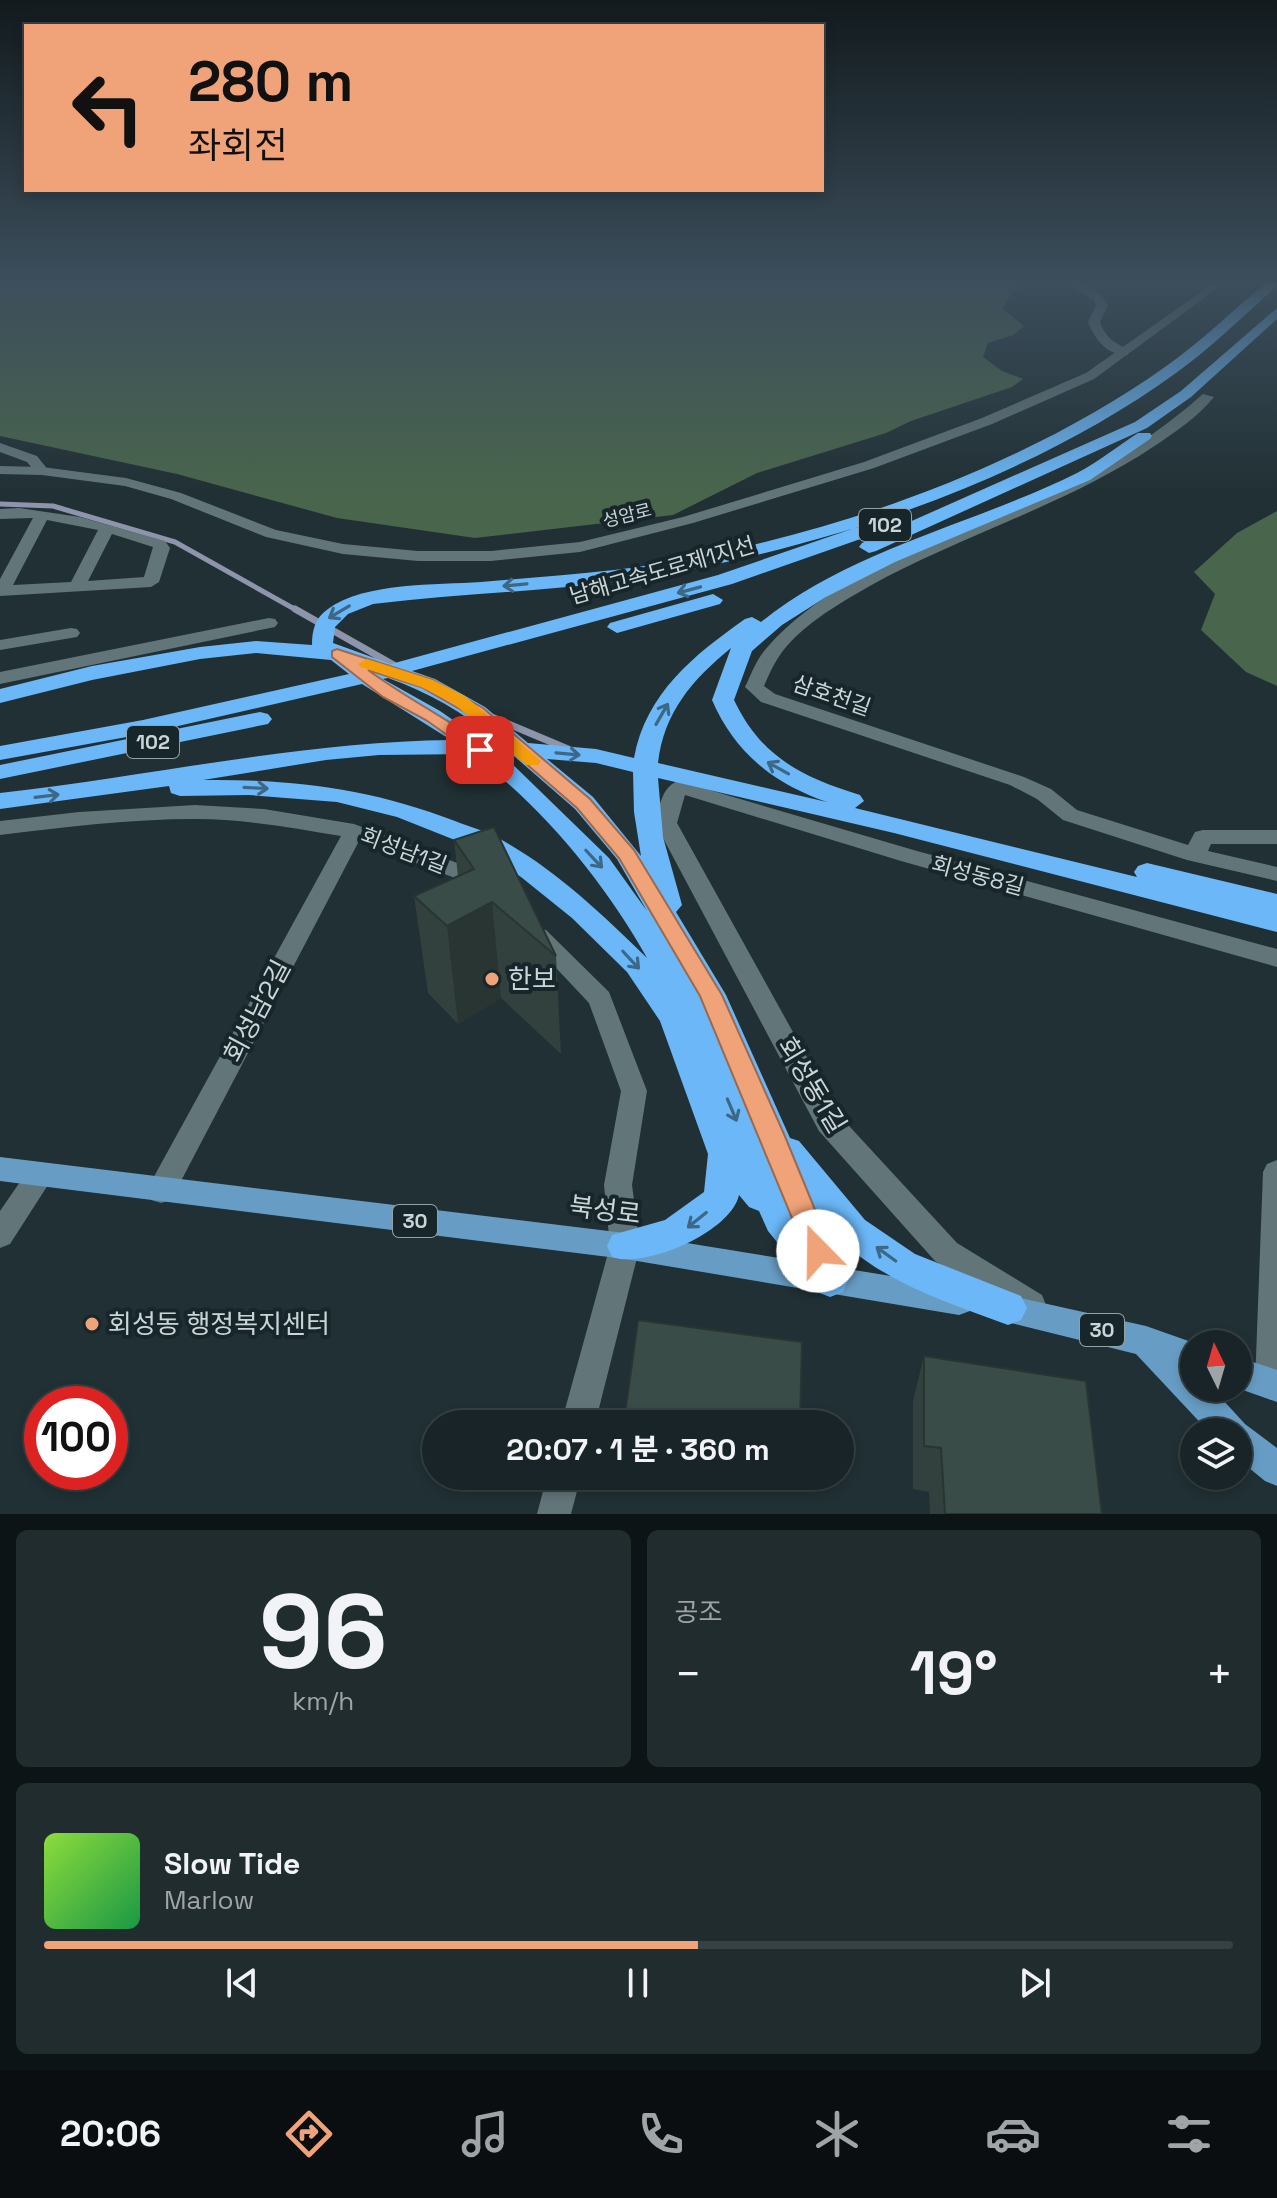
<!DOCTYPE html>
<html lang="ko">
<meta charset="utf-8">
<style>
:root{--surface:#182427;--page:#212c2f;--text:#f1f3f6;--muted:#9fa4a7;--line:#364144;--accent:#f0a278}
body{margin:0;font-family:"Space Grotesk","Noto Sans KR",sans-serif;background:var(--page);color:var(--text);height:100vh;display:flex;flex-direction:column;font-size:30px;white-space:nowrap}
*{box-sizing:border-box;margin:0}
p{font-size:26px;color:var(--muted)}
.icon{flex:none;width:44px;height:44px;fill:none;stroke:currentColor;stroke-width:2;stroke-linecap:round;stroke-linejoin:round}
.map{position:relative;height:1514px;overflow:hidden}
.side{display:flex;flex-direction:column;gap:16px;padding:16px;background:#0d1415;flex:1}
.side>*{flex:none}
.guide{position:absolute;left:24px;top:24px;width:800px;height:168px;border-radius:0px;box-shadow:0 4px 12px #0003,0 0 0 2px var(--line);background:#f0a278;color:#111;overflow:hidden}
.needle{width:52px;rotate:355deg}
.buttons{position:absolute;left:1180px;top:1330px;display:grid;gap:16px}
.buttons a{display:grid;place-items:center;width:72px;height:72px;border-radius:50%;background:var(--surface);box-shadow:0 4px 12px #0003,0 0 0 2px var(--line);font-size:40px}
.speed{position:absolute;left:24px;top:1386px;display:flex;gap:16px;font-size:40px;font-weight:700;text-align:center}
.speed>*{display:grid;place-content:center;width:104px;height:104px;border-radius:50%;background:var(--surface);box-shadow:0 4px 12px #0003,0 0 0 2px var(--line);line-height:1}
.speed .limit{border:12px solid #d22;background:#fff;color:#111}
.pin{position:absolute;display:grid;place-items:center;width:68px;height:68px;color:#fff;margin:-34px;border-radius:16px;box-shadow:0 4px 12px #0006}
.me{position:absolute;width:88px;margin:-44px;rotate:338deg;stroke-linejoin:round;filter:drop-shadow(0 0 6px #0008)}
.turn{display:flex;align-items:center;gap:28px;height:168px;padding:0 32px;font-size:36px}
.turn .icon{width:104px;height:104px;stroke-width:2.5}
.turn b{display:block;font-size:56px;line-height:68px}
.big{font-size:60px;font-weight:700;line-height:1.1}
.side .tile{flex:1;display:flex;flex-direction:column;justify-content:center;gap:12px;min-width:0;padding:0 28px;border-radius:12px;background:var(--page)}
.side .dial{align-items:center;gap:0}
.dial b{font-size:104px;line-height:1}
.song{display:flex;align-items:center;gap:24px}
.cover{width:96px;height:96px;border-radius:12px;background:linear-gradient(135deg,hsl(90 70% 55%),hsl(140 70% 35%))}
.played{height:8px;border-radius:4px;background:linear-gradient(90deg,var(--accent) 55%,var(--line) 55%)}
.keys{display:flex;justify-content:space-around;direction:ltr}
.heat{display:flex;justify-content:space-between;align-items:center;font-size:44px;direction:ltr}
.side .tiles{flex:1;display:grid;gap:16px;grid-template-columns:1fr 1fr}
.tile:last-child{grid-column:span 2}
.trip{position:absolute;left:422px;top:1410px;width:432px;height:80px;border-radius:40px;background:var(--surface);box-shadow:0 4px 12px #0003,0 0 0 2px var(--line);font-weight:700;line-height:80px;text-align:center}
.menu{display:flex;height:128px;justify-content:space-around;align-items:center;background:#0a0e10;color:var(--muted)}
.menu .icon{width:56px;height:56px}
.menu .current{color:var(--accent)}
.menu b{font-size:36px;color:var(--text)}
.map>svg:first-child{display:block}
.forest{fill:#49654c}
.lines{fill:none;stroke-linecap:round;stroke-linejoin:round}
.stream-far1{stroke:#8e94ac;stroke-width:5}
.stream{stroke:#8e94ac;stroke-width:7}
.minor{fill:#627579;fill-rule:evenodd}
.secondary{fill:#627579;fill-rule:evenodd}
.primary{fill:#679dc5;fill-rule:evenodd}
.motorway{fill:#6bb7f7;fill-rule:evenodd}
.wall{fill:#32413e}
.shaded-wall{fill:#293532}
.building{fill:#3a4c48;stroke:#293532;stroke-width:2}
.oneway{stroke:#3c6786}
.route{fill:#f0a278;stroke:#9c694e;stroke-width:2}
.slow{fill:#f59e0b}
.poi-dot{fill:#f0a278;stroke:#16262a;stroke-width:3}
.labels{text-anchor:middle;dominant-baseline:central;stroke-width:8;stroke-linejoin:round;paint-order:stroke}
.far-street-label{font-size:18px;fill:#cbd5d7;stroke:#16262a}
.shield{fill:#16262a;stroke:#95a0a3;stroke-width:2}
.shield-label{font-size:20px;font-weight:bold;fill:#cbd5d7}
.street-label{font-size:22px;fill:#cbd5d7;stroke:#16262a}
.near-poi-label{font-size:26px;fill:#cbd5d7;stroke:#16262a;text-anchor:start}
.near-street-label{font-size:26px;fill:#cbd5d7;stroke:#16262a}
</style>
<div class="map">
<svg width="1277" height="1514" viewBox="0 0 1277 1514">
<rect width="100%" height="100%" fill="#203034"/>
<g class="forest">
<polygon points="0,282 1025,282 1010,295 1003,309 1024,326 1013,335 988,343 983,357 1002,371 1023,379 1012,387 911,421 886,433 757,473 673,515 475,538 337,518 177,474 0,436"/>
<polygon points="1277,511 1277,686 1246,672 1201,630 1215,594 1194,572 1237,533"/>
</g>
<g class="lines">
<polyline class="stream-far1" points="0,504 53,506 175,542 298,611"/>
<g class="stream">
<polyline points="295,609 399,668"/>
<polyline points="494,718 568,749"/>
</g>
<g class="minor">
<path d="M1066,282C1081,281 1101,290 1108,305L1100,322C1105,337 1114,343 1128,349V355C1108,356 1095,340 1088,322L1096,305L1094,300Z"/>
<polygon points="1199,282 1220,282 1222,284 1217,287"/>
<path d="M1203,394L1214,397C1198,417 1174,433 1153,447C1064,506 961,535 868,587C837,605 798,627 778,658C772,667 768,677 764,686L775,694L1024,777L1051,789L1077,810L1188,845L1195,832L1203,830H1277V844H1211L1208,851L1277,867V881L1187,860L1063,820L1037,799L1010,785L761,702L745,687C751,675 756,660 765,650C834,569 957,536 1050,492C1106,467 1157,435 1203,394Z"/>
<polygon points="0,443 37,456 49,471 47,474 37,474 27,462 0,452"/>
<path d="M19,508L80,517L165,541L170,548L159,582L151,587L0,596V579L33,518L0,519V509ZM47,520L98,530L71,582L13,585ZM112,534L153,547L144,577L88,581Z"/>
<polygon points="269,618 275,619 278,623 275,627 0,684 0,672"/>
<polygon points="71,628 77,629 80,633 77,637 0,650 0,640"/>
<path d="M679,781L917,851L1277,949V967L901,861L685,795L677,823L839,1115L957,1243L1042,1295L1046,1305L1042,1315L1031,1319L1020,1315L935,1261L819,1131L655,823C659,808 662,785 679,781Z"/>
<path d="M195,805L264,809L354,824L489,875L492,880L489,885H473L359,841L171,1200L161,1203L151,1200L147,1191L151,1182L341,836C292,828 244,819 195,819C130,819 64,827 0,835V821L79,812Z"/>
<polygon points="538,928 546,930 609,992 647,1091 632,1185 640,1246 595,1424 561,1424 610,1246 604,1185 621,1091 589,1003 526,936 530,930"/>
<polygon points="1277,1160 1277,1397 1271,1400 1260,1395 1255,1384 1263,1172 1267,1164"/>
<polygon points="41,1162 51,1166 55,1174 10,1244 0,1248 0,1211 31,1166"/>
<polygon points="547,1476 581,1476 571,1514 537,1514"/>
</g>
<polygon class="secondary" points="1215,282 1226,282 1094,379 992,424 874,468 693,523 580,552 491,561 418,561 343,554 266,537 171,499 125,486 42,475 0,474 0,466 42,467 126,478 181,493 276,530 343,544 418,551 491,551 580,542 683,517 864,462 982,418 1086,373"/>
<g class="primary">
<polygon points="0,1157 625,1233 959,1287 970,1291 974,1301 970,1311 959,1315 625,1259 0,1181"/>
<polygon points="998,1293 1146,1326 1197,1344 1194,1344 1194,1388 1212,1388 1245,1424 1277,1448 1277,1486 1265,1481 1238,1459 1238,1432 1209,1432 1136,1354 987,1317 983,1307 987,1297"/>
<polygon points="1238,1357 1277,1370 1277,1402 1237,1388"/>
</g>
<g class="motorway">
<path d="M1267,282H1277V286C1244,315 1212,347 1176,373C1020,486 809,554 620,581C538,592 455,594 373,604L348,614L335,627L333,643L391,664L718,575L875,521H889L891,525L889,529L732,584L412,671L435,679L485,707L528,743L596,749L634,758C646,693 694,655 745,619L752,617L761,622C851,549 975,524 1077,473C1098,462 1118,446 1138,433H1150L1152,436L1150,439L1090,480L895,562L826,597L782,625L752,651L734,700C761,757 802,777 860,795L864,801L855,808L1137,877L1134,872L1138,866L1147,863L1277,894V932L894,833L658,778L663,837L682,905L676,912L726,995L790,1138L799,1141L865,1220L915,1254L1021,1296L1027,1308L1021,1320L1008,1325C942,1300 870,1279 824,1222L848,1280L843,1292L830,1297L817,1292L811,1277L803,1274L768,1231L759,1211L749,1207L739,1195C731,1232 645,1269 612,1257L607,1246L612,1235L665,1220L704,1192L708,1154L660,1021L627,972L572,918L521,877L480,850L397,817L337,802L249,795L180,796L171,793L169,786L0,809V793C151,776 299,742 451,740L362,684L143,734L0,760V746L143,720L349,674L331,660L256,653L200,659L92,680L0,703V689L92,666L200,647L256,641L312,645C312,630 315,618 328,609C364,582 437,585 481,582C525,578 570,575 614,570C800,547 1011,476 1165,367C1201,342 1233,310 1267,282ZM731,648L712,700C735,753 773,783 827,802L658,763C664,712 692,680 731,648ZM388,678C428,692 463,712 496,740H482L440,711L383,679ZM471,754C540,803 606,884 647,958C602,914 556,870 500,839C486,831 470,827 455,821C369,788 294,779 203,780L326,760L379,755ZM503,755L514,756L575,809L617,859L647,911L609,858ZM547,759L596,763L633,772L634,812L641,856L593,797Z"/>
<polygon points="1277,308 1277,319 1191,397 1147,428 876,551 869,553 859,547 862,543 1135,422 1181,391"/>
<polygon points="713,594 723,600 720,604 617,633 607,627 610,623"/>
<polygon points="260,712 268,714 272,719 268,724 0,779 0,765"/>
</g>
</g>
<g class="wall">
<polygon points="454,840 556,956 561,1054 501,998 458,1024 428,993 414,896 458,876"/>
<polygon points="924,1356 1102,1514 930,1514 929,1492 913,1489 913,1401"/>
<polygon points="625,1414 800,1424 625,1424"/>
</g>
<polygon class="shaded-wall" points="492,902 501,998 458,1024 447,926"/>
<g class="building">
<polygon points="494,827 556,956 492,902 447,926 414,896 474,869 454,840"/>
<polygon points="638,1320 802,1342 800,1424 693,1424 625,1414"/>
<polygon points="924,1356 1086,1381 1102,1514 945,1514 941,1448 924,1446"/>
</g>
<defs><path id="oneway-shaft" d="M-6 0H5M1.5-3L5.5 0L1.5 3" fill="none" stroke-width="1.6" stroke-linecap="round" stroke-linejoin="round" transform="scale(2)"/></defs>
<g class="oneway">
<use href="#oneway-shaft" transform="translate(515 585) rotate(175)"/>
<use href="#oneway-shaft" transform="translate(689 590) rotate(165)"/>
<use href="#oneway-shaft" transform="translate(339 612) rotate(149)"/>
<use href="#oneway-shaft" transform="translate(662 714) rotate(-60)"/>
<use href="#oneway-shaft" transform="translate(568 754) rotate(5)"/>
<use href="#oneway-shaft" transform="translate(778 768) rotate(-151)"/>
<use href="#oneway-shaft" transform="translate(256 788) rotate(3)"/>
<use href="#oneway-shaft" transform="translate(47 796) rotate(-7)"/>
<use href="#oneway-shaft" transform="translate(594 859) rotate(47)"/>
<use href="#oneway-shaft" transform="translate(631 960) rotate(47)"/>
<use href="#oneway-shaft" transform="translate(732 1110) rotate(67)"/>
<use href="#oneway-shaft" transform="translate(697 1220) rotate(141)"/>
<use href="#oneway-shaft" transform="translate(886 1254) rotate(-144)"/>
</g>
<linearGradient id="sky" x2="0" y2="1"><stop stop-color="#121a1d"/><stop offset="0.57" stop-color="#3c4e5c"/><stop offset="1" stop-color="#3c4e5c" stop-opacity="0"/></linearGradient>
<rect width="1277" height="494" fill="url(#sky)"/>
<path class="route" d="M337,649L433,680L483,708L590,799L634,850L722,995L784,1134L832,1251L828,1259L818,1263L809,1259L700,996L619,858L577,808L470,715L421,687L368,670C406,698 448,719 487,747L489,750L487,754H474L426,720L383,697L332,657V651Z"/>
<polygon class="slow" points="367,659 433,680 465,696 541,761 538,765 526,765 453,703 421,687 361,667 358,664"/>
<g class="poi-dot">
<circle cx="492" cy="979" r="8"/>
<circle cx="92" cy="1324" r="8"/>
</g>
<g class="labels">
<g class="far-street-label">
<text transform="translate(627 515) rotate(-14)">성암로</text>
</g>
<g class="shield">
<rect x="859" y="509" width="52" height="32" rx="6"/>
<rect x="127" y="726" width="52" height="32" rx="6"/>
<rect x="393" y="1205" width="44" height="32" rx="6"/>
<rect x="1080" y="1314" width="44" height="32" rx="6"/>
</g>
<g class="shield-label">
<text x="885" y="525">102</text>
<text x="153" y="742">102</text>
<text x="415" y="1221">30</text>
<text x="1102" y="1330">30</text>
</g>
<g class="street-label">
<text transform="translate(662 570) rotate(-16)">남해고속도로제1지선</text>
<text transform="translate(832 695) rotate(19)">삼호천길</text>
<text transform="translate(404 850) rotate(21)">회성남1길</text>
<text transform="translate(978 875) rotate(15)">회성동8길</text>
</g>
<g class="near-poi-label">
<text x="508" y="979">한보</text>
<text x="108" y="1324">회성동 행정복지센터</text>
</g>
<g class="near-street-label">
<text transform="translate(257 1011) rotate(-62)">회성남2길</text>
<text transform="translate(812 1085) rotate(59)">회성동1길</text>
<text transform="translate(605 1210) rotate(7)">북성로</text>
</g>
</g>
</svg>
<div class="buttons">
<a><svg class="needle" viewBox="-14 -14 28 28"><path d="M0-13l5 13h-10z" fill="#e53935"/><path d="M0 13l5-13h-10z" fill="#9fa4a7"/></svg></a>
<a><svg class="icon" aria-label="layers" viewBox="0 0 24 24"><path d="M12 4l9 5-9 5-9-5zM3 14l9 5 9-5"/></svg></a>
</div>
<div class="speed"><div class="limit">100</div></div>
<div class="pin" style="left:480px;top:750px;background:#d93025"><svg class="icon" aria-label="arrive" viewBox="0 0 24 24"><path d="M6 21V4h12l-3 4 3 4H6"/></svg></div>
<svg class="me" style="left:818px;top:1251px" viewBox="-20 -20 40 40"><circle r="19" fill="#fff"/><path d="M0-13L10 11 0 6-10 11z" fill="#f0a278"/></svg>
<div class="trip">20:07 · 1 분 · 360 m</div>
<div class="guide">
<div class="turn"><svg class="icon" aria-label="left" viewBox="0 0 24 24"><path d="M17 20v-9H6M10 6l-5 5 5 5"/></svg><div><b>280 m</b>좌회전</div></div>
</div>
</div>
<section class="side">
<div class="tiles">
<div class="tile dial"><b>96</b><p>km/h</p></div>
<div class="tile"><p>공조</p>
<div class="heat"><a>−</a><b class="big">19°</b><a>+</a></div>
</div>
<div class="tile">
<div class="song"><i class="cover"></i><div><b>Slow Tide</b><p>Marlow</p></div></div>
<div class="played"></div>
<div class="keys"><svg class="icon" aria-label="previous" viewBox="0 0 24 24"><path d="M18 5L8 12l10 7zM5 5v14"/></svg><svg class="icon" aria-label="pause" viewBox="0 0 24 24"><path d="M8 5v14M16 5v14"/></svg><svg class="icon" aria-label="next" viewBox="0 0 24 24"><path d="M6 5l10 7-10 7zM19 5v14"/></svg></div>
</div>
</div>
</section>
<nav class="menu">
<b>20:06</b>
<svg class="icon current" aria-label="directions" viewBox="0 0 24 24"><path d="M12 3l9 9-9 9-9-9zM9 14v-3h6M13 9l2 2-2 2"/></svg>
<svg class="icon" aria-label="music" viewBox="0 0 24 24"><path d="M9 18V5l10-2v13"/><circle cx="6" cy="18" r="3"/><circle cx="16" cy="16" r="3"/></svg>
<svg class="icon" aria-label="phone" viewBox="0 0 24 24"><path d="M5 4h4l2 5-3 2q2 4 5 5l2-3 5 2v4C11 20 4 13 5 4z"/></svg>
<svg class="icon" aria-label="climate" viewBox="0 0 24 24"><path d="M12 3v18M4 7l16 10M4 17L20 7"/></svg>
<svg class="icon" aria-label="car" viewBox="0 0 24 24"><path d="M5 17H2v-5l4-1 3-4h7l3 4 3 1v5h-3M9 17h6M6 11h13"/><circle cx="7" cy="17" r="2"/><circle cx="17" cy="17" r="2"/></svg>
<svg class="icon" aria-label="filters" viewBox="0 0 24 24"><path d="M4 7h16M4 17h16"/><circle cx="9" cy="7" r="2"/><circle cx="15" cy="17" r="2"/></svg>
</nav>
